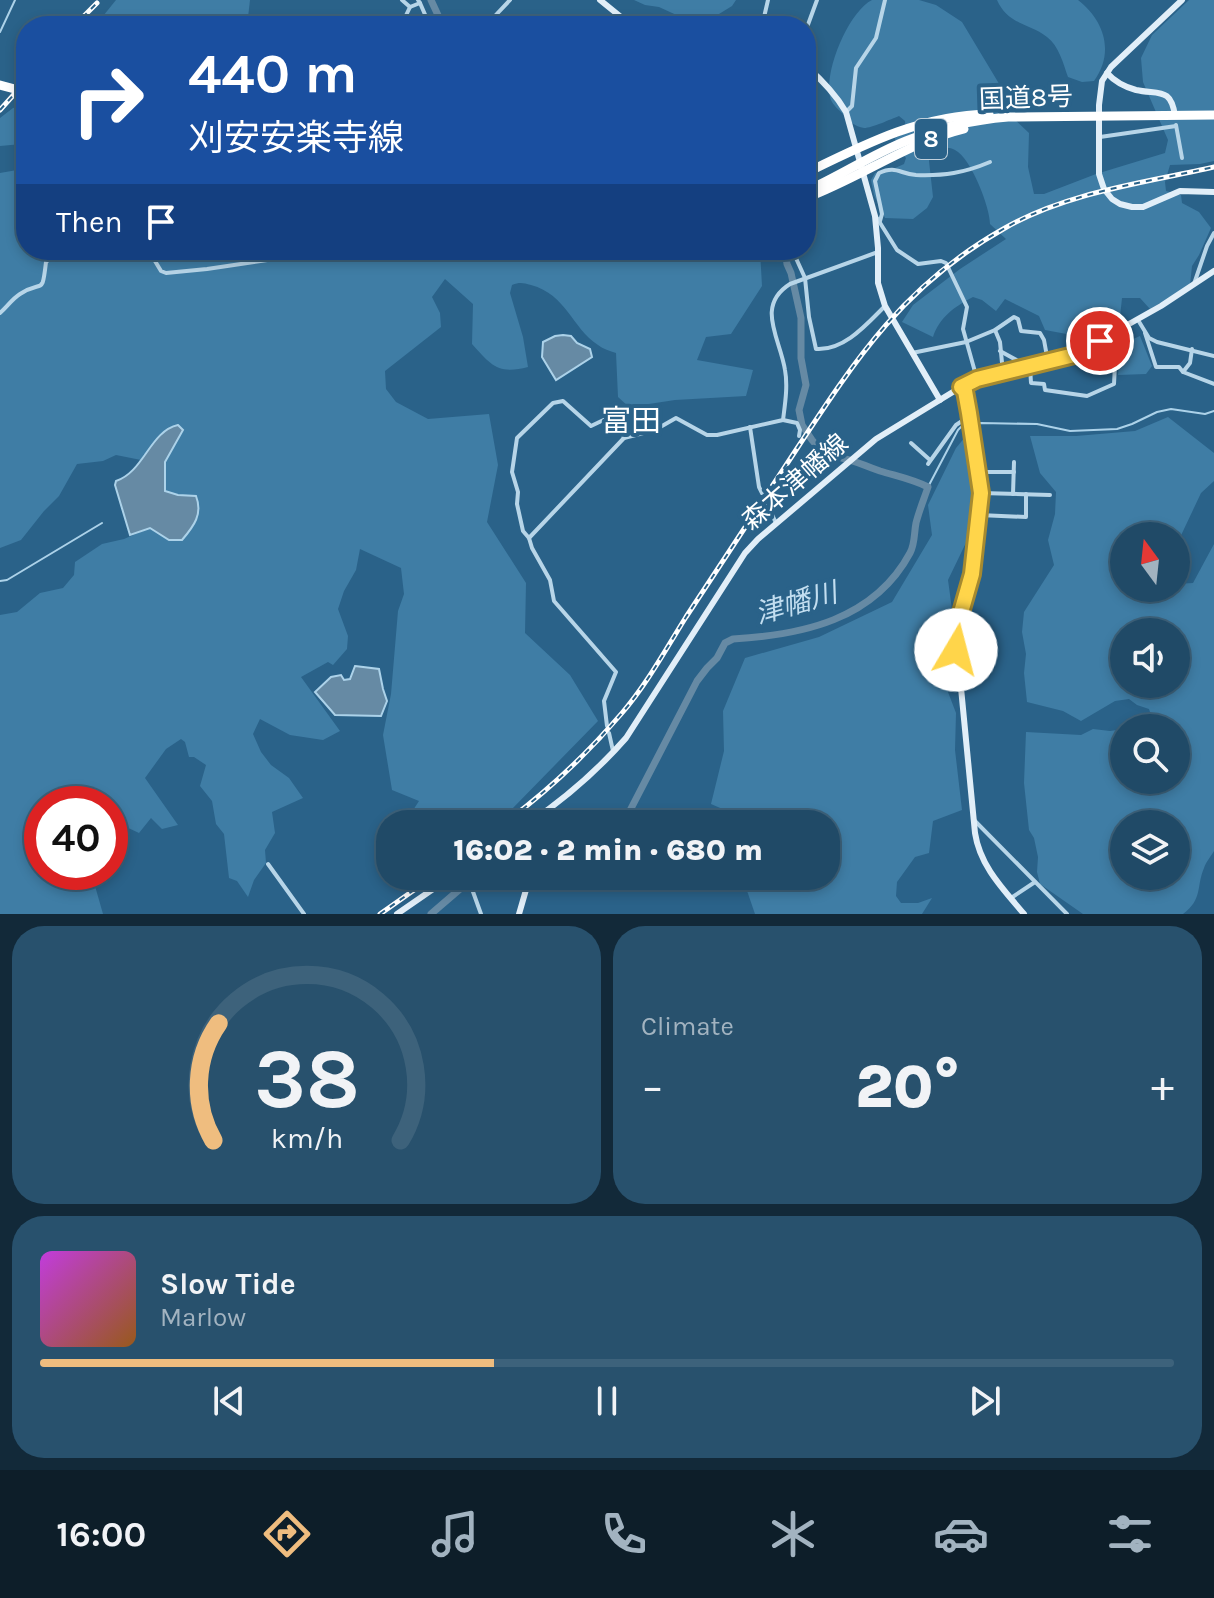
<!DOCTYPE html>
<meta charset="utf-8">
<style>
:root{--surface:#204a67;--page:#28516d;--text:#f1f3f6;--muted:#a2b3c0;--line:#3d627b;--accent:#efbd7f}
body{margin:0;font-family:Karla,"Noto Sans JP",sans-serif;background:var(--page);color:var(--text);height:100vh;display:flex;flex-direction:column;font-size:30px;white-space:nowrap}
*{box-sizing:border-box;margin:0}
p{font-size:26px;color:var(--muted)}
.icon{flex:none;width:44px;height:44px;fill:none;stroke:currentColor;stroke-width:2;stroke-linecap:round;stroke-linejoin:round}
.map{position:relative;height:914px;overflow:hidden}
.panel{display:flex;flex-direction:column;gap:12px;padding:12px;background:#122939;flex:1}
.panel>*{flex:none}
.banner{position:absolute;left:16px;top:16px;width:800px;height:244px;border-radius:32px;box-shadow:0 4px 12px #0003,0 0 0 2px var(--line);background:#1a4fa0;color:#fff;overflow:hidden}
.needle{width:52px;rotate:345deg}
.tools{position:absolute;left:1110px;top:522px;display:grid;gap:16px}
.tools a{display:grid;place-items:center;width:80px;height:80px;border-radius:50%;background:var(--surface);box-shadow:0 4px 12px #0003,0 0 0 2px var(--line);font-size:40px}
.speed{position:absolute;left:24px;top:786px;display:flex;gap:16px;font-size:40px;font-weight:700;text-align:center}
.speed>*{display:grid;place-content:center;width:104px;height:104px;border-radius:50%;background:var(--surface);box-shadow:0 4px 12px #0003,0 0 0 2px var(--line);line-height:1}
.speed .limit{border:12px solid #d22;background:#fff;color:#111}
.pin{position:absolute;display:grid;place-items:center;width:68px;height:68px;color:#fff;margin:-34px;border:4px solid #fff;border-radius:50%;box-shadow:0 2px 8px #0007}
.me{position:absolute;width:88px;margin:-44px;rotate:8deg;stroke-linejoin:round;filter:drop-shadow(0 0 6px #0008)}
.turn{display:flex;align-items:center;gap:28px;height:168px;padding:0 40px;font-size:36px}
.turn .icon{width:104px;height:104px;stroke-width:2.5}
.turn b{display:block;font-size:56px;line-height:68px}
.then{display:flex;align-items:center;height:76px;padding:0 40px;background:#0003;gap:16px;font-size:30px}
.big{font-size:60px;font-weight:800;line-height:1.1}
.panel .card{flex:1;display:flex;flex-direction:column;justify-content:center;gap:12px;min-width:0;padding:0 28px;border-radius:32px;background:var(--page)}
.panel .dial{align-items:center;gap:0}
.dial svg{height:208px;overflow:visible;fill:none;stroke:var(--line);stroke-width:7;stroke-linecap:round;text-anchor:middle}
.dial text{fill:var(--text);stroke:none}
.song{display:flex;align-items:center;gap:24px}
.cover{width:96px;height:96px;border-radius:12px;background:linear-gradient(135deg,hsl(290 70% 55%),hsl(30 70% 35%))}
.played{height:8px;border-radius:4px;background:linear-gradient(90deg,var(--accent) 40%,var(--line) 40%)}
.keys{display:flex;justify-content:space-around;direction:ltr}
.heat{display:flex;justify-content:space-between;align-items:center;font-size:44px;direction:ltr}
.panel .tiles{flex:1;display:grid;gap:12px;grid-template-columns:1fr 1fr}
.card:last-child{grid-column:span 2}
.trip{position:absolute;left:376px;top:810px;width:464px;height:80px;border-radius:32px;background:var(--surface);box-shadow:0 4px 12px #0003,0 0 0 2px var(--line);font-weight:800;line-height:80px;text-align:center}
.dock{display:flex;height:128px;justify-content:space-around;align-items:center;background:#0d1e29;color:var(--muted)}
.dock .icon{width:56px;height:56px}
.dock .current{color:var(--accent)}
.dock b{font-size:36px;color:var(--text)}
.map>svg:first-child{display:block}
.green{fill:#3f7da5;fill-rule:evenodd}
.water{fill:#668aa4;stroke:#acd2e9;stroke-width:2}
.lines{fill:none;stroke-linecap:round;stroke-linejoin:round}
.stream{stroke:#acd2e9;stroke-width:2}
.river{stroke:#668aa4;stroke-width:7}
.street{stroke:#b7d5e8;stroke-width:4}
.secondary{stroke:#e1eef8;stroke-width:6}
.highway{stroke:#fff;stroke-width:9}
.rail-casing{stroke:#fff;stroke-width:5}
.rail{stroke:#2a6289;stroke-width:2;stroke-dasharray:6;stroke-linecap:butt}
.route-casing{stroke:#a68a30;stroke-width:20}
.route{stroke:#ffd54a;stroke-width:14}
.labels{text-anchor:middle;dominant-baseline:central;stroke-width:8;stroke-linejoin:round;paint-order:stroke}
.shield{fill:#2a6289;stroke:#bfd0dc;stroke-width:2}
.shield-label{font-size:24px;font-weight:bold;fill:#fff}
.street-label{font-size:26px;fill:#fff;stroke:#2a6289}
.water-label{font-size:28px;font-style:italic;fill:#c3def0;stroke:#2a6289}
.quarter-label{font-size:30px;fill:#fff;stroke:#2a6289}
</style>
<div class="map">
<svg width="1214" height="914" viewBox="0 0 1214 914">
<rect width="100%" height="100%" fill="#2a6289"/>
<g class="green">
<polygon points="116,0 250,0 247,26 95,26"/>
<polygon points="634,0 736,0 732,6 719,14 683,18 659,7 645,5"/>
<path d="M872,0H919L936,5L962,22L1001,87L1012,117L1029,133L1028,167L1034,194H1044L1096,174L1165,153L1168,140L1143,82L1141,58L1152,35L1189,0H1214V161L1200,164L1170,165L1165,182L1166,191L1181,195L1182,203L1199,212L1211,228L1199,255L1192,266L1190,285L1150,309L1140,298H1122L1120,317L1115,323L1096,319L1072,335L1045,330L1039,316L1005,299L996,311L982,300L973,297C955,306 939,318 933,337L902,322L913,305L960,269L1006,239L990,224C990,207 971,158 955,150C947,145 939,149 930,152L929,161L933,197L927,208L913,219L885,218L874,195L871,180L875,173L893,169L904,164L906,158L898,149L895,138L906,133L905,121L899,116C891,119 872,128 864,128C855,127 848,120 843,114C839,110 833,105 831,100C822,75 848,12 872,0Z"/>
<path d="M997,0H1078C1104,20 1115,52 1094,81L1082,82L1068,77C1063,63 1059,46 1047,37C1029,23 1008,25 997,0Z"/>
<polygon points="26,105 26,152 22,144 0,146 0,118 13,108"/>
<path d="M26,160V250H760L762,286L731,334L706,337L697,360L753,370L746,396L675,400L629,407L618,397L616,353C610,351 603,349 598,345C571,327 567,295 531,285C523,283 520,282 512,285L510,293L523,337L528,367C498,375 491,365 472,344L473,304L445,279L432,297L440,313L441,327L385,371L386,389L396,402L428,419L489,414L498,465L487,522L526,583L525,633L570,675L598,721L512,809L449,816L439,824H404L419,801L392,790L383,735L391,694L398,611L404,594L401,568L360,549L356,570L344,591L338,609L348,636L347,649L333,665L328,662L301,677L340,731L323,740L290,735L260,719L253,734L261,752L271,765L289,778L303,798L272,812L275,833L265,850L266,863L254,880L248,897L237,881L229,878L224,834L216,824L212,801L200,786L206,765L194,757H189L185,742L181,739L166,749L145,778L178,825L162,829L151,818L139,833L124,826L115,836L110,835V804H42V872H91L103,914H0V615L17,612L40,593L63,588L74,575L75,562L102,544L124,539L150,528L169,540L196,496L178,495L165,491V462L144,454L141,460L116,455L103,461L77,464L59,496L44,511L21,540L0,548V173L17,170Z"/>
<polygon points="1140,336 1152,366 1146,374 1118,375 1119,363 1110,349"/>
<path d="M1168,417L1214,453V481L1201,493L1176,546V536H1124V588H1176V584L1193,583L1214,544V851C1211,856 1206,862 1204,868C1196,887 1203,899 1183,914H1083L1040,884L1037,872L1038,857L1034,838L1029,830L1024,783L1026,732L1081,735L1093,729L1110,731L1124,729V780H1176V728H1127L1149,720L1151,715L1149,709L1137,705L1129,699L1115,701L1081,721L1063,711L1027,702L1024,673L1026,654L1022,632L1024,612L1054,565L1048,540L1055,514L1056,492L1040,473L1030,436H1076L1135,431ZM1124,632H1176V684H1124ZM1124,824H1176V876H1124Z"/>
<polygon points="966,436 970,441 976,522 948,580 953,617 935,658 956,713 955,750 962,810 933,821 929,853 915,857 897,882 896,896 901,903 918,903 932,898 922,914 755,914 744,882 744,876 753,876 772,882 785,876 826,876 826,824 757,824 711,804 724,751 723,711 745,658 819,637 892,602 932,535 928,505 956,448"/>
</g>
<g class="water">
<polygon points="563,335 571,336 577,343 590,349 592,357 556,380 542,357 543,342 555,336"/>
<path d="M178,425L183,430L165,462V491L178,495L196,496C203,514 194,526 182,540H169L150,528L130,535L115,485L116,481C144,472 150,431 178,425Z"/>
<polygon points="355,666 379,669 383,689 387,701 381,716 335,715 315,692 331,677 341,675 344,680 350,679"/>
</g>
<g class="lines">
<g class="stream">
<polyline points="0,32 15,0"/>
<polyline points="928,487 958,430 961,427 981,423 1037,424 1070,431 1117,429 1132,424 1157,412 1171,409 1205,414 1214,411"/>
<polyline points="0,581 7,580 102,523"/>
</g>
<g class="river">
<polyline points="431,0 443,26"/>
<path d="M623,824L697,681L707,668L717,658L725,643L733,639C802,635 874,620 910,553C915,544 914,533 916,523C919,511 924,499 928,487C912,479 896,476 880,471C861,464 845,457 825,455L812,440L802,425L799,410L806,385L801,358V318L791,273L787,264L785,250"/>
<polyline points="431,914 467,883 478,876"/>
</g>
<g class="street">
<polyline points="402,0 410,7"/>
<polyline points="420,3 430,26"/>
<polyline points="355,26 366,26"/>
<polyline points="401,26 410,7 420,3 418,0"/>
<polyline points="480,26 493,18 510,0"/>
<polyline points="762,26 768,0"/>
<polyline points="806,30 817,0"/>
<polyline points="846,112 852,106 856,68 876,38 885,0"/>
<polyline points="1176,125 1182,158"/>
<polyline points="1100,137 1176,126"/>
<polyline points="877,218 897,250 918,264 941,261 946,263 967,307 963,329 977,379"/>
<path d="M880,221L882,214L875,181L879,173C896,165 900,174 916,175C944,176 964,173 990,162"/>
<polyline points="116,250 119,256 137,251 152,256 161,271 166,273 207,269 274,259 283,250"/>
<path d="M795,250V256L805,278L809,317L816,349C844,351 867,324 885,306"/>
<polyline points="1194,284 1207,246 1214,233"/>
<path d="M0,313C7,307 12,299 20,294C43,279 42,297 46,262L60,250"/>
<polyline points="1138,320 1149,338 1157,342 1214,356"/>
<polyline points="995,330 1000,342 1003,373"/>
<polyline points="1145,333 1156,367 1179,367 1183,372 1214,384"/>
<polyline points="1000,351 1020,362 1021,369"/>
<polyline points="912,353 966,342 995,330 1014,317 1018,319 1021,331 1040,333 1044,340 1048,362"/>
<polyline points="1030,367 1031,383 1044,384 1045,390 1087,396 1114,384 1115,365 1100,341"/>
<polyline points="1183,372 1190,363 1192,349"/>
<polyline points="783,420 797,423 800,430 799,436"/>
<polyline points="750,427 759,487 762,493"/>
<polyline points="911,443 930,460"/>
<polyline points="928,464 956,425 962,421 969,419"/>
<polyline points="978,472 1014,472"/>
<polyline points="981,493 1050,495"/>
<polyline points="1013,494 1014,462"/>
<polyline points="767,504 776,523"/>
<polyline points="979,515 1026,517 1026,494"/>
<polyline points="529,538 624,438"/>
<path d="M607,726L604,701L616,672L554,601L550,580L532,548L529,538L523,531L517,504L518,492L512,472L517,438L553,403L563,401L591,426L614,415L616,416L624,438L655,430L676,418L707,435H717L783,420C785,404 788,386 785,370C780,338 755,306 790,284L878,252"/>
<polyline points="609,733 613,751"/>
<polyline points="973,819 1067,914"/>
<polyline points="268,864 304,914"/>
<polyline points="472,889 481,914"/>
<polyline points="1011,898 1035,882"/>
</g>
<g class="secondary">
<polyline points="600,0 621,17 637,26"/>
<polyline points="1182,0 1111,67 1102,81 1099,105 1099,174 1104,189 1112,199 1120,204 1132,207 1143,207 1180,191 1214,192"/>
<path d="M806,66C822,80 835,93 846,112L875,216L878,248V283L885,306L940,400"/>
<path d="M1107,73C1115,82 1125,87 1136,90C1159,95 1171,87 1175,116"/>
<path d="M961,387L965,391L969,413L981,493L972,574L956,636L975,833C980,866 1003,889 1024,914"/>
<path d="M528,824C563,800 598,770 626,738L745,553L758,539L876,439L961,387L977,379L1074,355L1161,306L1214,271"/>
<polyline points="546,824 549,815 548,810"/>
<polyline points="397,914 452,876"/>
<polyline points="519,914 530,876"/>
</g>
<g class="highway">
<polyline points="0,85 26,92"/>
<path d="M806,173C865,144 922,115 989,114"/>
<path d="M806,191C840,176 871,155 906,141C938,128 972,120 1008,117L1214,115"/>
<path d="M806,198C860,178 907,143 964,129"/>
</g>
<g class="rail-casing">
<g id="rail">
<polyline points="74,26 97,3"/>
<polyline points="0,110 26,81"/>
<path d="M503,824C547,792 587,754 622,713C647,684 666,649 686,617C723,561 759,506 796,450C857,357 905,284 1005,228C1068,192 1144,183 1214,167"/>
<polyline points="380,914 434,876"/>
</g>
</g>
<use href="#rail" class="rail"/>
</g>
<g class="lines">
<g class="route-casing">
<polyline id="route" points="956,650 958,623 972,574 981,493 969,413 965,391 961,387 977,379 1074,355 1100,341"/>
</g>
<use href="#route" class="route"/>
</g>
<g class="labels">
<rect class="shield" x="915" y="119" width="32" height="40" rx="6"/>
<g class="shield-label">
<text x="931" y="139">8</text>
</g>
<g class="street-label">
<text transform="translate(1026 98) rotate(-2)">国道8号</text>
<text transform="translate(795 482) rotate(-41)">森本津幡線</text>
</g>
<g class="water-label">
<text transform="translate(796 603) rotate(-16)">津幡川</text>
</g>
<g class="quarter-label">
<text x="631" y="421">富田</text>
</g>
</g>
</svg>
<div class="tools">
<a><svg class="needle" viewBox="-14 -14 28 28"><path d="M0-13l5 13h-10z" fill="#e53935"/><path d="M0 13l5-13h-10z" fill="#a2b3c0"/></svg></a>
<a><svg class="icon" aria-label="sound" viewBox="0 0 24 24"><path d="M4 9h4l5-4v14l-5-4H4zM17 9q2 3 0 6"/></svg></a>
<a><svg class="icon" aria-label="search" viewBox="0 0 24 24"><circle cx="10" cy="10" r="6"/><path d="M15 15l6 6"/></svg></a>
<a><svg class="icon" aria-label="layers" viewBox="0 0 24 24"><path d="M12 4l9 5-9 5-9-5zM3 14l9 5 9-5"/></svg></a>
</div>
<div class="speed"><div class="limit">40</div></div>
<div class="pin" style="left:1100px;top:341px;background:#d93025"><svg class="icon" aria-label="arrive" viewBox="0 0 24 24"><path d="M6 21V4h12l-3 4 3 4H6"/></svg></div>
<svg class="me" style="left:956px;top:650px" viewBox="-20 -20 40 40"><circle r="19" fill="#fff"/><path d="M0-13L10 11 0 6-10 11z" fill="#ffd54a"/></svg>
<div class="trip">16:02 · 2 min · 680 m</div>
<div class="banner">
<div class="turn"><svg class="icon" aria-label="right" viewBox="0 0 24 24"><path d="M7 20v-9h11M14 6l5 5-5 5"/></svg><div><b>440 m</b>刈安安楽寺線</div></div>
<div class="then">Then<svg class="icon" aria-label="arrive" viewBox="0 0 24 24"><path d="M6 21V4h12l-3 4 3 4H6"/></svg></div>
</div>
</div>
<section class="panel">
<div class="tiles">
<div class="card dial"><svg viewBox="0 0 100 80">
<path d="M14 69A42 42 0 1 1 86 69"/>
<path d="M14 69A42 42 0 0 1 16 24" stroke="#efbd7f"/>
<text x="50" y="56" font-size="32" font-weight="700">38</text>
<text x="50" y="72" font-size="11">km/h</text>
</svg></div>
<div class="card"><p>Climate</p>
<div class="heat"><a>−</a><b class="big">20°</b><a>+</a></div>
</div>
<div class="card">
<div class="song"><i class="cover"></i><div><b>Slow Tide</b><p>Marlow</p></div></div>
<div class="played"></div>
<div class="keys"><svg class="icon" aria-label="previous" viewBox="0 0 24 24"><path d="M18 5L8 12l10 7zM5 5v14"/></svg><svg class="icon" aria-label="pause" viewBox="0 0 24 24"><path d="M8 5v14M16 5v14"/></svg><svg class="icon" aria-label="next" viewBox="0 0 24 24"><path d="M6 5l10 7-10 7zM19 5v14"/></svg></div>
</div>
</div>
</section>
<nav class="dock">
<b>16:00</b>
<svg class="icon current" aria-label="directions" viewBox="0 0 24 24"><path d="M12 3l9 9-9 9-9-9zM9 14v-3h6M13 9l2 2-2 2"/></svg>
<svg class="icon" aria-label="music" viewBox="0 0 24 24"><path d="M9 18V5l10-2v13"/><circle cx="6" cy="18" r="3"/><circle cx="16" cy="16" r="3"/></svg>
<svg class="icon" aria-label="phone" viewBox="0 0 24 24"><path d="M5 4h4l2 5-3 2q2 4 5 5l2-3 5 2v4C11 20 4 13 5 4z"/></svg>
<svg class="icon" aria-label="climate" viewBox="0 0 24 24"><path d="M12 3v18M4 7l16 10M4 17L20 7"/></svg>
<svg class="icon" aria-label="car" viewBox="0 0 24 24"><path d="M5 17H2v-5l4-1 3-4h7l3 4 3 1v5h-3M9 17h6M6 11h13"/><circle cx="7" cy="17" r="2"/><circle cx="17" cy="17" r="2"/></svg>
<svg class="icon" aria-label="filters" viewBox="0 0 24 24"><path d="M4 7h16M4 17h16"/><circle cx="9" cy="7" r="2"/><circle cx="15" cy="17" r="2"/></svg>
</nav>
